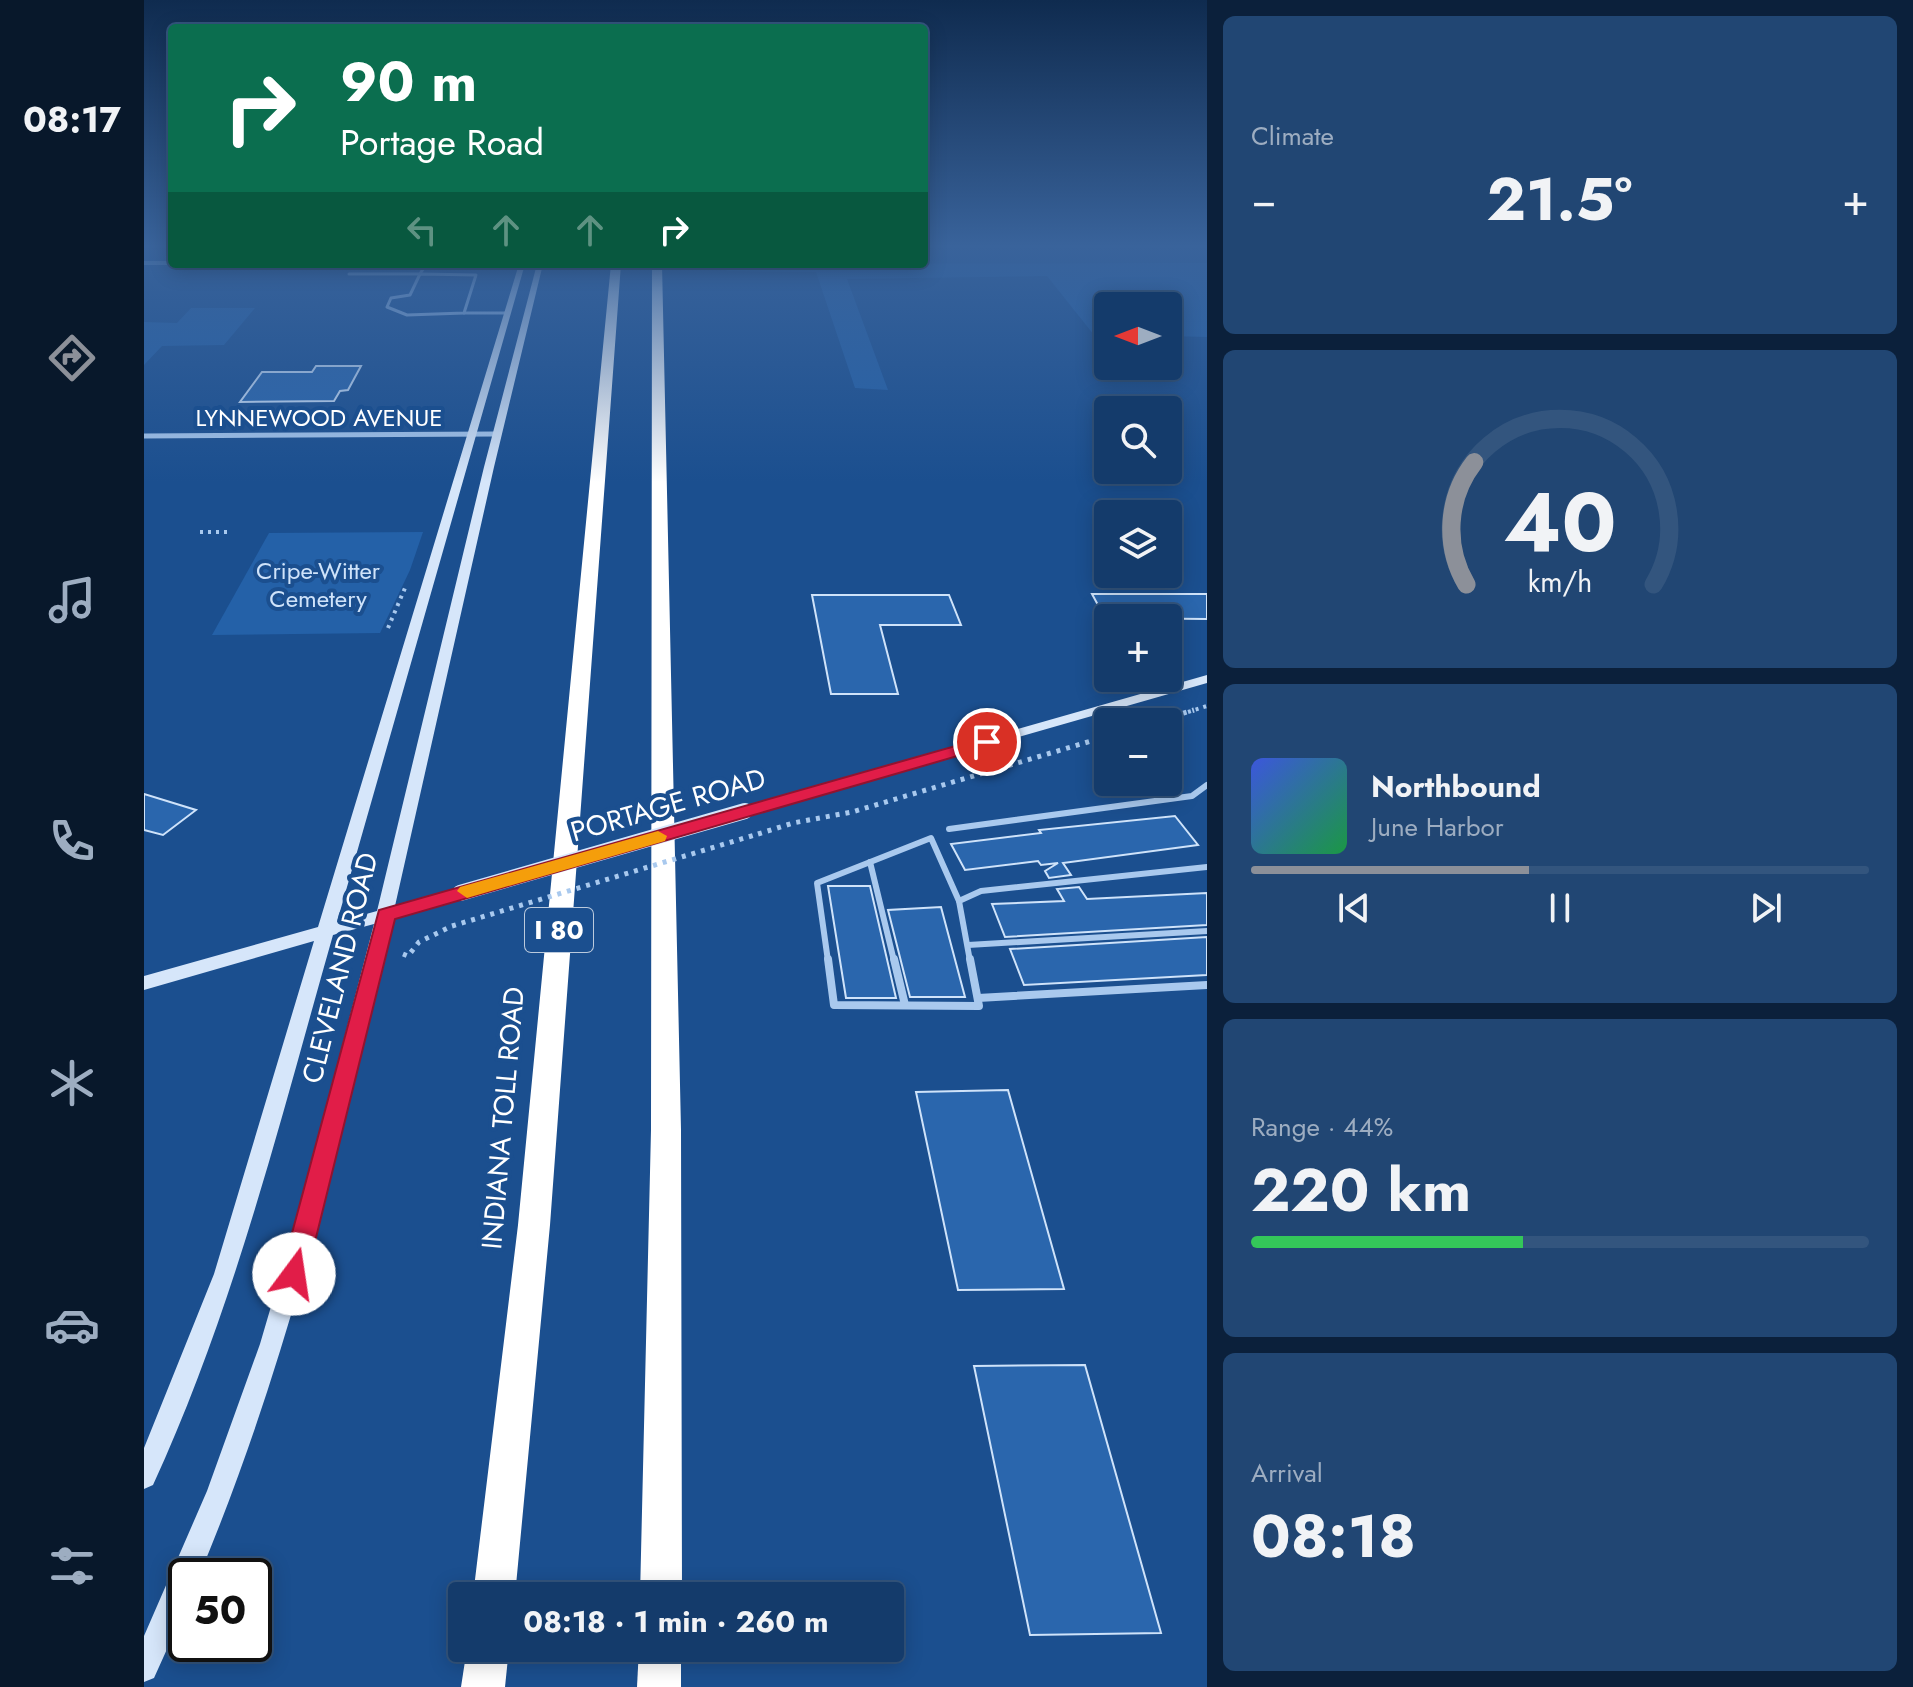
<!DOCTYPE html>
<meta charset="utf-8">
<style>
:root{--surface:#143b6b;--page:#214673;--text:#f1f3f6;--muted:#9dadc1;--line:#33557e;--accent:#8c9099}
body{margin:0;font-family:Jost,sans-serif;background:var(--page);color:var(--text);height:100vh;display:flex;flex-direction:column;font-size:30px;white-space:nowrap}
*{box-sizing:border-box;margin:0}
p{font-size:26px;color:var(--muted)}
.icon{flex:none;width:44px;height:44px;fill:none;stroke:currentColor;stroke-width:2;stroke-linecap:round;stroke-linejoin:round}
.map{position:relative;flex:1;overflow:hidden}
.panel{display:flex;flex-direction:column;gap:16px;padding:16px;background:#0b203b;width:706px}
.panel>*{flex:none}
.guide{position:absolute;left:24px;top:24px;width:760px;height:244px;border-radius:8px;box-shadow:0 4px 20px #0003,0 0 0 2px var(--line);background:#0b6e4f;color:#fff;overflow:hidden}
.needle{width:52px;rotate:270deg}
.tools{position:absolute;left:950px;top:292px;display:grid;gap:16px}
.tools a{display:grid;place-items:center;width:88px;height:88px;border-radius:8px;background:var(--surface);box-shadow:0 4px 20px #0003,0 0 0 2px var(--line);font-size:40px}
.speed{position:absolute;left:24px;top:1558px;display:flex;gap:16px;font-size:40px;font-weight:700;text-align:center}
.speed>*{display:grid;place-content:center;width:104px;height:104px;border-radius:50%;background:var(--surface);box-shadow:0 4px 20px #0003,0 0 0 2px var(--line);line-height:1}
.speed .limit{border:4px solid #111;border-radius:12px;background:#fff;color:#111}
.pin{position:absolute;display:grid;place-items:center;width:68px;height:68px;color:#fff;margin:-34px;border:4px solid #fff;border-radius:50%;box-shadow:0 2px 8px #0007}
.me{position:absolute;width:88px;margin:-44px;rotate:14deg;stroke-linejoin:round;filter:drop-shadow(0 0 6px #0008)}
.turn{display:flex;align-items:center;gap:28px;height:168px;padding:0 40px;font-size:36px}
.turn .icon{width:104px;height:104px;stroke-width:2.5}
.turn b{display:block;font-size:56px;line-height:68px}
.lanes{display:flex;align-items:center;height:76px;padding:0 40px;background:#0003;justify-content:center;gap:40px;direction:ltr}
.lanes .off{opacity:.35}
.big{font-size:60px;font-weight:700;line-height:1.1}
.panel .tile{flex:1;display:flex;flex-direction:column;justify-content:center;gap:12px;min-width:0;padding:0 28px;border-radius:12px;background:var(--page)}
.panel .dial{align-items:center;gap:0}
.dial svg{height:208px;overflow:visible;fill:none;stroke:var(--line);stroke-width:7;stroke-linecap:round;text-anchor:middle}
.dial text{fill:var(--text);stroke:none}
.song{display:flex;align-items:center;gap:24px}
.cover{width:96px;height:96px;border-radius:12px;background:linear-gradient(135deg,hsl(230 70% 55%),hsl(140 70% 35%))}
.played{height:8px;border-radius:4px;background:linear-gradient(90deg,var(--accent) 45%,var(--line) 45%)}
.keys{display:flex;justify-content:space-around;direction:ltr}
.heat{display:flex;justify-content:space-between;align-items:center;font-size:44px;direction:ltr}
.charge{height:12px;border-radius:6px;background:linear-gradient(90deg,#34c759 44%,var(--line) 0)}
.trip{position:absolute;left:304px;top:1582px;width:456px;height:80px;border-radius:8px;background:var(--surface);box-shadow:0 4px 20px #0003,0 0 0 2px var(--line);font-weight:700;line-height:80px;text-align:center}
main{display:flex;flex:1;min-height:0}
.menu{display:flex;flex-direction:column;width:144px;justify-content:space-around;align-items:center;background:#08182b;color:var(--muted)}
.menu .icon{width:56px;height:56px}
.menu .selected{color:var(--accent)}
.menu b{font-size:36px;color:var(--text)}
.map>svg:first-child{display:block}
.green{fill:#2461a8}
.building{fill:#2a66ad;stroke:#cfe3fa;stroke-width:2}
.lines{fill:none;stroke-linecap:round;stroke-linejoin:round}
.path-far1{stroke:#a9c9ee;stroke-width:4;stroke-dasharray:3 5;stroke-linecap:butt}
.path{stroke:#a9c9ee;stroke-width:5;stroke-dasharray:4 6;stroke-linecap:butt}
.lane-far2{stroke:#a9c9ee;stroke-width:3}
.lane-far1{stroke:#a9c9ee;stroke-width:6}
.lane{stroke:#a9c9ee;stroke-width:8}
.street-far1{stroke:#a9c9ee;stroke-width:4}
.street{stroke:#a9c9ee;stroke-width:5}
.secondary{fill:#d6e6fa;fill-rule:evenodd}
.highway{fill:#fff;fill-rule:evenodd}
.path-bridge{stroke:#a9c9ee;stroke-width:5;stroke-dasharray:4 6;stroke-linecap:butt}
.secondary-bridge{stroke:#d6e6fa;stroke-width:16}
.route{fill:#e11d48;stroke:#92132f;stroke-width:2}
.slow{fill:#f59e0b}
.labels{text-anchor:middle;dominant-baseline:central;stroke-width:8;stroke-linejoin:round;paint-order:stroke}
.far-street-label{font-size:24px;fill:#fff;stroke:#1b4f8f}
.far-park-label{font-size:24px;fill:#cfe3fa;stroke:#1b4f8f}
.shield{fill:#1b4f8f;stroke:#bbcadd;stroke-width:2}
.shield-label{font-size:26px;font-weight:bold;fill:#fff}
.street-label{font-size:28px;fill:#fff;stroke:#1b4f8f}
</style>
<main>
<nav class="menu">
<b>08:17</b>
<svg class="icon selected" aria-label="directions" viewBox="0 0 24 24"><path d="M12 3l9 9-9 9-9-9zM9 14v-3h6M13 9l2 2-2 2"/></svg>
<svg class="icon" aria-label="music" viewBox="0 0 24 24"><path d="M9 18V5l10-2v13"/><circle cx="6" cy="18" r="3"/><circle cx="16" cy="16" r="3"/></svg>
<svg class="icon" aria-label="phone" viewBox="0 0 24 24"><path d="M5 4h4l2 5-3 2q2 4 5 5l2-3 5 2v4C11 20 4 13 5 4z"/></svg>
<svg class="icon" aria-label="climate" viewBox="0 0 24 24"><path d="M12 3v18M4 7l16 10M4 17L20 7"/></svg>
<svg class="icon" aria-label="car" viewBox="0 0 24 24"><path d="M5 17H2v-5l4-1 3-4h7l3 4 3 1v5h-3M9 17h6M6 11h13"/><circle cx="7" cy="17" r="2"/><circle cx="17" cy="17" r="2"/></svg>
<svg class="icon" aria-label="filters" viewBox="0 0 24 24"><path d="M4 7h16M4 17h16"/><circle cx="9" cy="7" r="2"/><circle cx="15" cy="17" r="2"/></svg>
</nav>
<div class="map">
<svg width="1063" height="1687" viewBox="0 0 1063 1687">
<rect width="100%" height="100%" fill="#1b4f8f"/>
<g class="green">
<polygon points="1063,263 1063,337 1024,336 1024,306 964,306 964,336 950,335 903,276 703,279 744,390 711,388 672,272 583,271 580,264"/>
<polygon points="47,308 111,308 80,345 18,346 0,365 0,322 33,323"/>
<polygon points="279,532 266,570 236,633 68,635 125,533"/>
</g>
<g class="building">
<polygon points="172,366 217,366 204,390 196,391 190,401 96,402 118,372 168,372"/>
<polygon points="948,594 1063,594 1063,619 961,618"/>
<polygon points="668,595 805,595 817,625 736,625 754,694 687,694"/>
<polygon points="0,794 52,810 19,835 0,830"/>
<polygon points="1031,816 1054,845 919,863 927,875 905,878 901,871 914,863 897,865 894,861 821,870 807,844 897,833 895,830"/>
<polygon points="684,886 726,886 752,998 702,998"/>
<polygon points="935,887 943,899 1063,893 1063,925 861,937 848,904 920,901 913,889"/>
<polygon points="797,907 821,997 766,997 744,910"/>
<polygon points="1063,937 1063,975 880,985 866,949"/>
<polygon points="864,1090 920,1289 814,1290 772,1092"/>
<polygon points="941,1365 1017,1633 886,1635 830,1366"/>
</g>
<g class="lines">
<g class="path-far1">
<polyline points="56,532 86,532"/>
<polyline points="244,628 261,588"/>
<polyline points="1044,712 1063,706"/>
</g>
<g class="path">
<polyline points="1010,722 1050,710"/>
<polyline points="614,834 649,823 708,812 964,736"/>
<polyline points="259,954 264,956 275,942 308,926"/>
</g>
<g class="lane-far2">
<polyline points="205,274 276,274 282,264"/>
<polygon points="276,274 332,275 320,313 263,315 243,307 247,298 266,295"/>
<polyline points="320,313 363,313"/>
</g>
<g class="lane-far1">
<polyline points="805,829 1048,796 1063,785"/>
<polyline points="726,862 750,961"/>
<polyline points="815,901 837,891 1063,867"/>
<polyline points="824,945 1063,931"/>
<polyline points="684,961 673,883 787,838 815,901 826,961"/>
</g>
<g class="lane">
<polyline points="684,959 690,1005 835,1006 826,959"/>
<polyline points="750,959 761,1005"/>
<polyline points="834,998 1063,985"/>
</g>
<polyline class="street-far1" points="0,263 28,263"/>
<polyline class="street" points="0,436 351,434"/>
<g class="secondary">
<path d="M375,264H381L193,922L233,911L340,467L393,264H399L350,467L251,906L316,887L324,893L322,897L248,918C196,1141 144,1364 55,1576H42V1607L10,1678L0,1682V1636L63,1491L116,1344L155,1211L230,924L189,935C136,1121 90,1309 9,1485L0,1489V1448L70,1274L170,941L0,990V976L174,927Z"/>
<polygon points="1063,675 1063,683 606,814 601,816 593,811 596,808"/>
</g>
<g class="highway">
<polygon points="467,264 477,264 406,1225 371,1596 329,1596 374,1225"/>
<polygon points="508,264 518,264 537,1130 538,1596 496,1596 507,1130"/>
<polygon points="323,1648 365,1648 361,1687 317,1687"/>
<polygon points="495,1648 537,1648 537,1687 493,1687"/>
</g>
<polyline class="path-bridge" points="308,926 614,834"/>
<polyline class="secondary-bridge" points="316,893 601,811"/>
</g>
<linearGradient id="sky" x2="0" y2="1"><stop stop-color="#0f2b4f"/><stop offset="0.51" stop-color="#39639b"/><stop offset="1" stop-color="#39639b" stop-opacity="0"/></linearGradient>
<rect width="1063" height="482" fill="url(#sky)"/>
<polygon class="route" points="843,737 851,742 848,746 251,919 163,1274 159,1282 150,1285 141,1282 137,1274 235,910"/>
<polygon class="slow" points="514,831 523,836 521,841 323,898 313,891 316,887"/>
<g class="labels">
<g class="far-street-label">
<text x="175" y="417">LYNNEWOOD AVENUE</text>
</g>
<g class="far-park-label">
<text x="174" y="570">Cripe-Witter<tspan x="174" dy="28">Cemetery</tspan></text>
</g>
<rect class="shield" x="381" y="908" width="68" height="44" rx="6"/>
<g class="shield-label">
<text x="415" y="930">I 80</text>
</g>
<g class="street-label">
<text transform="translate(524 805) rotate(-16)">PORTAGE ROAD</text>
<text transform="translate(196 968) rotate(-76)">CLEVELAND ROAD</text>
<text transform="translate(359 1118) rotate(-85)">INDIANA TOLL ROAD</text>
</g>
</g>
</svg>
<div class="tools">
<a><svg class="needle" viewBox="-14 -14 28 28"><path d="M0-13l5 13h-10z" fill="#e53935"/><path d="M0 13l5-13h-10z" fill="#9dadc1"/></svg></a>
<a><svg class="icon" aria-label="search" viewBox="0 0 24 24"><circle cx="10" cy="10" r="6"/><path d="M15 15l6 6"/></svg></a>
<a><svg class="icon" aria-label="layers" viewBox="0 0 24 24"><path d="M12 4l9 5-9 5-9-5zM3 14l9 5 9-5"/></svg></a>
<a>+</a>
<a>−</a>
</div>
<div class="speed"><div class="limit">50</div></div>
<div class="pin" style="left:843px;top:742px;background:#d93025"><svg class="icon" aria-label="arrive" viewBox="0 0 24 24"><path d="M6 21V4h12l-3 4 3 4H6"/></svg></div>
<svg class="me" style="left:150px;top:1274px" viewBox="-20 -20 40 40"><circle r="19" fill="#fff"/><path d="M0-13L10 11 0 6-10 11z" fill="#e11d48"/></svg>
<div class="trip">08:18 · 1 min · 260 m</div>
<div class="guide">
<div class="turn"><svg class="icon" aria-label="right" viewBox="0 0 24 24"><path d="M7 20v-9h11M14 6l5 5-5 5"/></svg><div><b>90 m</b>Portage Road</div></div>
<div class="lanes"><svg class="icon off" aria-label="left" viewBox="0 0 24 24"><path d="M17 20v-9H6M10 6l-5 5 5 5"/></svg><svg class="icon off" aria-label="ahead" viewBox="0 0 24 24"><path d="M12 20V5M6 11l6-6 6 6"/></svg><svg class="icon off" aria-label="ahead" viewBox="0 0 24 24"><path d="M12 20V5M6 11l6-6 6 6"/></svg><svg class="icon" aria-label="right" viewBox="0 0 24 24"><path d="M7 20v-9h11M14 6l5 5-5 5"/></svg></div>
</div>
</div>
<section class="panel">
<div class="tile"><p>Climate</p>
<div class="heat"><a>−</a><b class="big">21.5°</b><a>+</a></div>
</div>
<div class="tile dial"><svg viewBox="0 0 100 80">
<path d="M14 69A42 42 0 1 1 86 69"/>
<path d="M14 69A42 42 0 0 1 17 22" stroke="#8c9099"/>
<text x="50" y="56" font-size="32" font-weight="700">40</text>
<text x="50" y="72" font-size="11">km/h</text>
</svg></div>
<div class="tile">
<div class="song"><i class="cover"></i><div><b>Northbound</b><p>June Harbor</p></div></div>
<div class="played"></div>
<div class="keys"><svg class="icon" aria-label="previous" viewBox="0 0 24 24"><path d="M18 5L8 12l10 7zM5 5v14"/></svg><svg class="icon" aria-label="pause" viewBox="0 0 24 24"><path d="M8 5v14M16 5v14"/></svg><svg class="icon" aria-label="next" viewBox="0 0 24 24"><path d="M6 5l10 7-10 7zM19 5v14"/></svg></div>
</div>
<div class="tile"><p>Range · 44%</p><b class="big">220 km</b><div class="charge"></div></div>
<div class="tile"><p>Arrival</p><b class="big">08:18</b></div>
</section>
</main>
